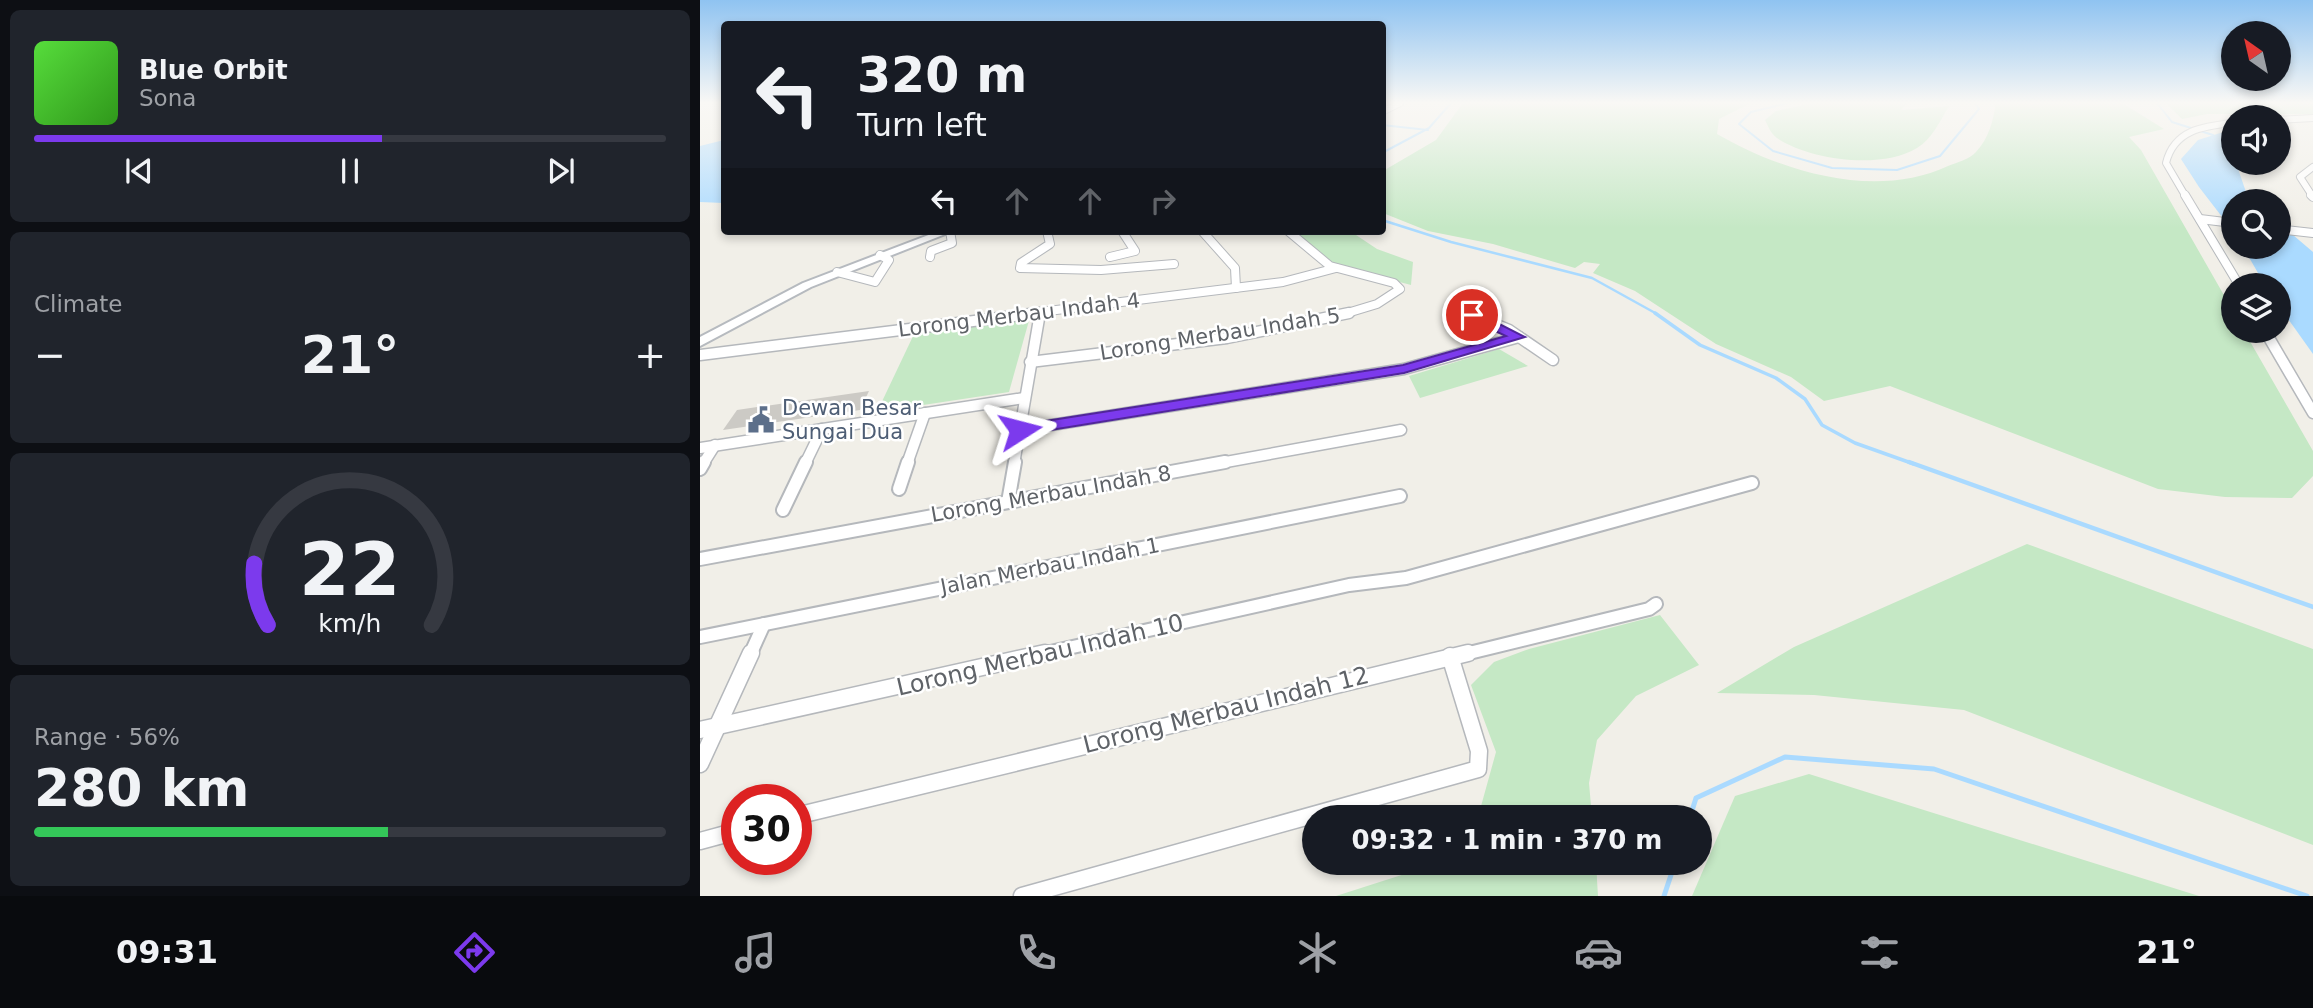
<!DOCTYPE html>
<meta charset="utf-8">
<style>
:root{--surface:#171b24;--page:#20242c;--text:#f1f3f6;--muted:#9ea1a6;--line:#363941;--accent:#7c3aed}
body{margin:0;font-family:"DejaVu Sans",sans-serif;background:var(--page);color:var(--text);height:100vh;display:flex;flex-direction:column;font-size:26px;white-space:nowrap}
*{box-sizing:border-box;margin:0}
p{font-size:23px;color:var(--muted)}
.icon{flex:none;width:38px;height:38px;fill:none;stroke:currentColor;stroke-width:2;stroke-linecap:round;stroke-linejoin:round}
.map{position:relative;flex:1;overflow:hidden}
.panel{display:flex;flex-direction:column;gap:10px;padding:10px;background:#0d0f14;width:700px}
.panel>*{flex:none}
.guide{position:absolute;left:21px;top:21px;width:665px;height:214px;border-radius:7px;box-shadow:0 4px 10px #0003;background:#171b24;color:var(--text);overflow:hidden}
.needle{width:46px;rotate:326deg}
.fabs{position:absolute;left:1521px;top:21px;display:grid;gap:14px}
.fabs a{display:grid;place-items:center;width:70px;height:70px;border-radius:50%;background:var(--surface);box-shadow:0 4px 10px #0003;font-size:35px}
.speed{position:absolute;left:21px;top:784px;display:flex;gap:14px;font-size:35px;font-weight:700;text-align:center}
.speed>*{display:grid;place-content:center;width:91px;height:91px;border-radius:50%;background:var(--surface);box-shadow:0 4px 10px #0003;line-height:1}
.speed .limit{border:10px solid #d22;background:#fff;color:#111}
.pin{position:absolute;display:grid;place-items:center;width:60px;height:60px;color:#fff;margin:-30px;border:4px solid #fff;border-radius:50%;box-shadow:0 2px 7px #0007}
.me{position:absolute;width:77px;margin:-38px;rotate:81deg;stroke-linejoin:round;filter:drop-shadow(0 0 5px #0008)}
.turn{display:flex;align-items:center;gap:24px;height:147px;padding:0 21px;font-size:32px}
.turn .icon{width:91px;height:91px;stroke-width:2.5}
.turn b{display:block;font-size:49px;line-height:60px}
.lanes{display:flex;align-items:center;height:66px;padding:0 21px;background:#0003;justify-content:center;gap:35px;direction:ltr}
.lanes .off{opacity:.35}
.big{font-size:52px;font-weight:700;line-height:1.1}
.panel .tile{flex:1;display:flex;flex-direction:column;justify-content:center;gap:10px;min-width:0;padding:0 24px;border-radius:10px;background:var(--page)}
.panel .dial{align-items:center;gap:0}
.dial svg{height:182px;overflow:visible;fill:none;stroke:var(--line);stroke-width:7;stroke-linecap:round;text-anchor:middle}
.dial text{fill:var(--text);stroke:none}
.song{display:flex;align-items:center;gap:21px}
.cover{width:84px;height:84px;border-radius:10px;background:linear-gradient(135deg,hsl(110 70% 55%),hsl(110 70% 35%))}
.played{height:7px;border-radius:4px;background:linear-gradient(90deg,var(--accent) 55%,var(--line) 55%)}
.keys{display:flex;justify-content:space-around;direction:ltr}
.heat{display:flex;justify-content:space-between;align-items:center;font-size:38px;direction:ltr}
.charge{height:10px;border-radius:5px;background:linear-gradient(90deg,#34c759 56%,var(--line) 0)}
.trip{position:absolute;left:602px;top:805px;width:410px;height:70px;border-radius:35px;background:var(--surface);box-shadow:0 4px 10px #0003;font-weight:700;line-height:70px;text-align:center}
.menu{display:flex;height:112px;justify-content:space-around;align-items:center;background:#090b0e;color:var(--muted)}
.menu .icon{width:49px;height:49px}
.menu .current{color:var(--accent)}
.menu b{font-size:32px;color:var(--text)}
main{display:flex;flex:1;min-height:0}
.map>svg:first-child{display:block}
.green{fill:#c5e8c5}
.water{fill:#aadaff}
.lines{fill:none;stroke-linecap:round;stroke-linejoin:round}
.stream-far4{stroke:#aadaff;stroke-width:2}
.stream-far3{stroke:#aadaff;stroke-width:2.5}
.stream-far2{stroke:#aadaff;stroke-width:3.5}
.stream-far1{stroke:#aadaff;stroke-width:4.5}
.stream{stroke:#aadaff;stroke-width:5}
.building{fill:#cccac5}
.street-far4-casing{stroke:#b5b8bc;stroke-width:8}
.street-far3-casing{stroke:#b5b8bc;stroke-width:10}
.street-far2-casing{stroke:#b5b8bc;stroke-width:13}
.street-far1-casing{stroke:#b5b8bc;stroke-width:16}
.street-casing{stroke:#b5b8bc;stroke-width:19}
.secondary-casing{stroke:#b6babf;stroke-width:4}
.street-far4{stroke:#fff;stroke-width:6}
.street-far3{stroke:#fff;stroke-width:8}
.street-far2{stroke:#fff;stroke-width:10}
.street-far1{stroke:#fff;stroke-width:12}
.street{stroke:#fff;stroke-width:16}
.secondary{fill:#fff;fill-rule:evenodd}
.route{fill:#7c3aed;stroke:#51269a;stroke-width:2}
.labels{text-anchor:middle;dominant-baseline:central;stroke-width:5;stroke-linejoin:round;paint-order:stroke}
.street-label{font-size:21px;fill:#5f6368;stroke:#fff}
.service-label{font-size:21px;fill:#4e5e75;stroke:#fff;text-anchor:start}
.near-street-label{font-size:24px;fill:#5f6368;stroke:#fff}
</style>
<main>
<section class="panel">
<div class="tile">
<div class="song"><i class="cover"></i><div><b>Blue Orbit</b><p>Sona</p></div></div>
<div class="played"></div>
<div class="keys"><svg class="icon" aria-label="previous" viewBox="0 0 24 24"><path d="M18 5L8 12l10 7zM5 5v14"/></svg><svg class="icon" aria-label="pause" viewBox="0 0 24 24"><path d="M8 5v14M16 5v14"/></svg><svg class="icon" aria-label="next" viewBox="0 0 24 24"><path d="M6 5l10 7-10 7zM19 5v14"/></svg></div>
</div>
<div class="tile"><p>Climate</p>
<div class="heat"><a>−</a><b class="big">21°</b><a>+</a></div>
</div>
<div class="tile dial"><svg viewBox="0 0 100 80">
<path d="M14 69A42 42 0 1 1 86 69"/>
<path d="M14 69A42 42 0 0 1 8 42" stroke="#7c3aed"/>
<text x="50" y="56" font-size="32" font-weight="700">22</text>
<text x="50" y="72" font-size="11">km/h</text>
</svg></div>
<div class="tile"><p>Range · 56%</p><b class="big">280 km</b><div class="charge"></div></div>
</section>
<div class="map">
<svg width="1613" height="896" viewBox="0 0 1613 896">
<rect width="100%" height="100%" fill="#f1efe8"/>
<g class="green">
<path d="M763,103H1051L1019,119L1017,134C1083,172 1175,200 1248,166C1256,163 1270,159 1276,152C1289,138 1293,121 1296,103H1422L1464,129L1429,137L1441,150L1533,311V331H1544L1613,451V476L1592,498L1525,497L1458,489L1190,386L1124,401L1091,377L1016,344L935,291L893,273L900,264L884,262L875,268L793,244L728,231L683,213V171L736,140Z"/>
<path d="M1113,103H1207L1201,110L1249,106C1240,121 1232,139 1217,148C1181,170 1110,160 1077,138C1071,134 1068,126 1065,120L1076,111Z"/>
<polygon points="1466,103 1613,103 1613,114 1507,114 1482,119"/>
<polygon points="594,231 650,231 677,249 713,262 711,285 635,265"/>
<polygon points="330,317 309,392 177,412 215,332"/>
<polygon points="799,349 828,366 720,398 709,376"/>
<polygon points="1327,544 1613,649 1613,845 1264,710 1114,695 1017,693 1094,647"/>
<polygon points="960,615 999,665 936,696 897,740 889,783 892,817 778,817 796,752 771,685 794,662 829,649"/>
<polygon points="1109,774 1499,896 992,896 1035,796"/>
<polygon points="739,863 896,863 898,896 636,896"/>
</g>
<g class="water">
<polygon points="1533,129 1533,163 1536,163 1546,192 1554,201 1533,201 1533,231 1499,187 1481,159 1498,140"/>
<polygon points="24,140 24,203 0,202 0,146"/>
<polygon points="1579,223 1613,252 1613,354 1579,306 1578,285 1565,285 1543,247 1578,247"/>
</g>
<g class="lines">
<g class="stream-far4">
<polyline points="1088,103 1051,112 1039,124 1073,151 1132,168 1197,170 1240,156 1279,109 1275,103"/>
<polyline points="1457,103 1472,122 1513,135"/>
<polyline points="682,125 728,130"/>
<polyline points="682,153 729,128 751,103"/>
</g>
<polyline class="stream-far3" points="682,220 751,242 892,278 957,314"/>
<polyline class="stream-far2" points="955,313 1000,345 1076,378 1105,399 1122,425 1155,443 1214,464"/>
<polyline class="stream-far1" points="1209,462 1613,607"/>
<g class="stream">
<polyline points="990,817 996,798 1085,757 1234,769 1607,896"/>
<polyline points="964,896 975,863"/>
</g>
</g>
<polygon class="building" points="169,391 160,410 23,430 37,410"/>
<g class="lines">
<g class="street-far4-casing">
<g id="street-far4">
<polyline points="682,112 700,103"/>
<polyline points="1578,120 1613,118"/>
<path d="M1486,197L1466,163C1474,130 1503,126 1533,123"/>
<polyline points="1613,197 1600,177 1613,167"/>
</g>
</g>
<g class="street-far3-casing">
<g id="street-far3">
<polyline points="1485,195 1539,285"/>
<polyline points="1611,195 1613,197"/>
<polyline points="1500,219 1533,223"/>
<polyline points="1578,229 1613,233"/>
<polyline points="347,231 350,244 321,263 320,268 401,270 474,264"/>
<polyline points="502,231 535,268 536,288"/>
<polyline points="588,231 630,266 694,283 700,289 677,304 644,314"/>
<polyline points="230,257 231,251 252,243 250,231"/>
<polyline points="410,257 435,251 422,231"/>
<polyline points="137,272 175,282 189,260 180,255"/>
<polyline points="753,307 771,314"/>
<polyline points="324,314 583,282 636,268"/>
</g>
</g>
<g class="street-far2-casing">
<g id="street-far2">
<polyline points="767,313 809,330 853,360"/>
<polyline points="1565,331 1613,413"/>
<polyline points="0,355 338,313"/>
<polyline points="330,362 527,338 649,313"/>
<polyline points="320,430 704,369 819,337"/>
<polyline points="0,448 324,398"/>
<polyline points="3,464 15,445"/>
<polyline points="105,464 122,429"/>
<polyline points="207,464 225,413"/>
<polyline points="314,464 340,313"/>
<polyline points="515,464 701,430"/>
</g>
</g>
<g class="street-far1-casing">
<g id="street-far1">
<polyline points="0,469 4,462"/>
<polyline points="199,489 208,462"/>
<polyline points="308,502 315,462"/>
<polyline points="83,510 106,462"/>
<polyline points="0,559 525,462"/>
<polyline points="0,637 700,496"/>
<polyline points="50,655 64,624"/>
<polyline points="337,655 649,585 706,578 1052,483"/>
<polyline points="761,655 949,609 956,604"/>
</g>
</g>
<g class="street-casing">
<g id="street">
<polyline points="0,730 345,653"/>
<polyline points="0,764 51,653"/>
<polyline points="96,816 768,653"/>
<polyline points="0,841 37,831"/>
<polyline points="322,896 778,769 779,751 750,656"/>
</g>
</g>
<g class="secondary-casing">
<polygon id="secondary" points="239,231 253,231 111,287 0,346 0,337 103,283"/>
</g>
<use href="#street-far4" class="street-far4"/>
<use href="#street-far3" class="street-far3"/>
<use href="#street-far2" class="street-far2"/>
<use href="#street-far1" class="street-far1"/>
<use href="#street" class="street"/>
<use href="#secondary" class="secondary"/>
</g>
<linearGradient id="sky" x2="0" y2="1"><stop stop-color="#8fc3f1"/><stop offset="0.45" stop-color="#f9f8f5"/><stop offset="1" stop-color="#f9f8f5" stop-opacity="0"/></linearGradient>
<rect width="1613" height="228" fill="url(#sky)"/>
<polygon class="route" points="767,312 776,312 825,337 704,373 320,435 312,430 320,425 703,365 806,336 767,318"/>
<defs>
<g id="civic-bare" transform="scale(2.1)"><path d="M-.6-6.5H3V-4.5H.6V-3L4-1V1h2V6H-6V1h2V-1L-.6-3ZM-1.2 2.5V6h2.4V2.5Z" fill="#5c6f8a" stroke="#fff" stroke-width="2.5" paint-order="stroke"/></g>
</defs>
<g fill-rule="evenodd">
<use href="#civic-bare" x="61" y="420"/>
</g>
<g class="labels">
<g class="street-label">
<text transform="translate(319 315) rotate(-7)">Lorong Merbau Indah 4</text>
<text transform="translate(520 334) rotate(-9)">Lorong Merbau Indah 5</text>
<text transform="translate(351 494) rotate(-10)">Lorong Merbau Indah 8</text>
<text transform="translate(350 566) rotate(-11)">Jalan Merbau Indah 1</text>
</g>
<g class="service-label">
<text x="82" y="408">Dewan Besar<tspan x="82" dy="24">Sungai Dua</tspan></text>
</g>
<g class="near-street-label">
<text transform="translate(340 655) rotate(-13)">Lorong Merbau Indah 10</text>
<text transform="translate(526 710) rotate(-14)">Lorong Merbau Indah 12</text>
</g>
</g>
</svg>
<div class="fabs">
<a><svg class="needle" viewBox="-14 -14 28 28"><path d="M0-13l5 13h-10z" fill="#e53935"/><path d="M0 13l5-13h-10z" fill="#9ea1a6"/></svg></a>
<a><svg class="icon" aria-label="sound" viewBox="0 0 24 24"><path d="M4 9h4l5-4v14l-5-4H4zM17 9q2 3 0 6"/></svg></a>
<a><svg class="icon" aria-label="search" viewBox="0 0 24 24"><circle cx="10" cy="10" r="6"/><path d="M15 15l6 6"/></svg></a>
<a><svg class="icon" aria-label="layers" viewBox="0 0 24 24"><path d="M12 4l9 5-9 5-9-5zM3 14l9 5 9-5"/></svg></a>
</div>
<div class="speed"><div class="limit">30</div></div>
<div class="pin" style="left:772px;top:315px;background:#d93025"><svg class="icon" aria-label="arrive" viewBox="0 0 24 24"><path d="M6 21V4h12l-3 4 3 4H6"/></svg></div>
<svg class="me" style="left:320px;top:430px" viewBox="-20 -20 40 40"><path d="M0-17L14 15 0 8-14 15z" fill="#7c3aed" stroke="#fff" stroke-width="4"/></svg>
<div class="trip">09:32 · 1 min · 370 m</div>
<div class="guide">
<div class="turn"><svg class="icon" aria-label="left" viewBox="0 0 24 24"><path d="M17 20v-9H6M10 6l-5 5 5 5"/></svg><div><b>320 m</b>Turn left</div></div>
<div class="lanes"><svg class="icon" aria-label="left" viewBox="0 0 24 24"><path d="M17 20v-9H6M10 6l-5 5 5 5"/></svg><svg class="icon off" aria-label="ahead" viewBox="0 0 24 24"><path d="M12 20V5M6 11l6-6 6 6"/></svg><svg class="icon off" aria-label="ahead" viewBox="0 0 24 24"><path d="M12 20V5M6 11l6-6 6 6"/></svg><svg class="icon off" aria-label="right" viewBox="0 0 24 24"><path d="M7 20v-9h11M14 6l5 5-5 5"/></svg></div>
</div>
</div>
</main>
<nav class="menu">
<b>09:31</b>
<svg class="icon current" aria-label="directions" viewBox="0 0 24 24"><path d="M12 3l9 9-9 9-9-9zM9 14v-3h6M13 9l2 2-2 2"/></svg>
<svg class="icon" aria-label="music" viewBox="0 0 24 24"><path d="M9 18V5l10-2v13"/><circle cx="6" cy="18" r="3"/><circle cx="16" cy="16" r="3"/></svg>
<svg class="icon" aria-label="phone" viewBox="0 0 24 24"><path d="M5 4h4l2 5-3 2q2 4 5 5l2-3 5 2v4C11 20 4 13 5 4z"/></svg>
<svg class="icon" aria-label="climate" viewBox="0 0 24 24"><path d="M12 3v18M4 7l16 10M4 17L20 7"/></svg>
<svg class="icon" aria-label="car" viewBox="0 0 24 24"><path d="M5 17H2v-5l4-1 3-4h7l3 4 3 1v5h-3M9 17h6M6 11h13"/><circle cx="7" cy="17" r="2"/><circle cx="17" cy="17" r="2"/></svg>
<svg class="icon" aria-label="filters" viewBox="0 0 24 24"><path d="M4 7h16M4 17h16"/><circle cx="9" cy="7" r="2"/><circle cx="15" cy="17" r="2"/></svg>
<b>21°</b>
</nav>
